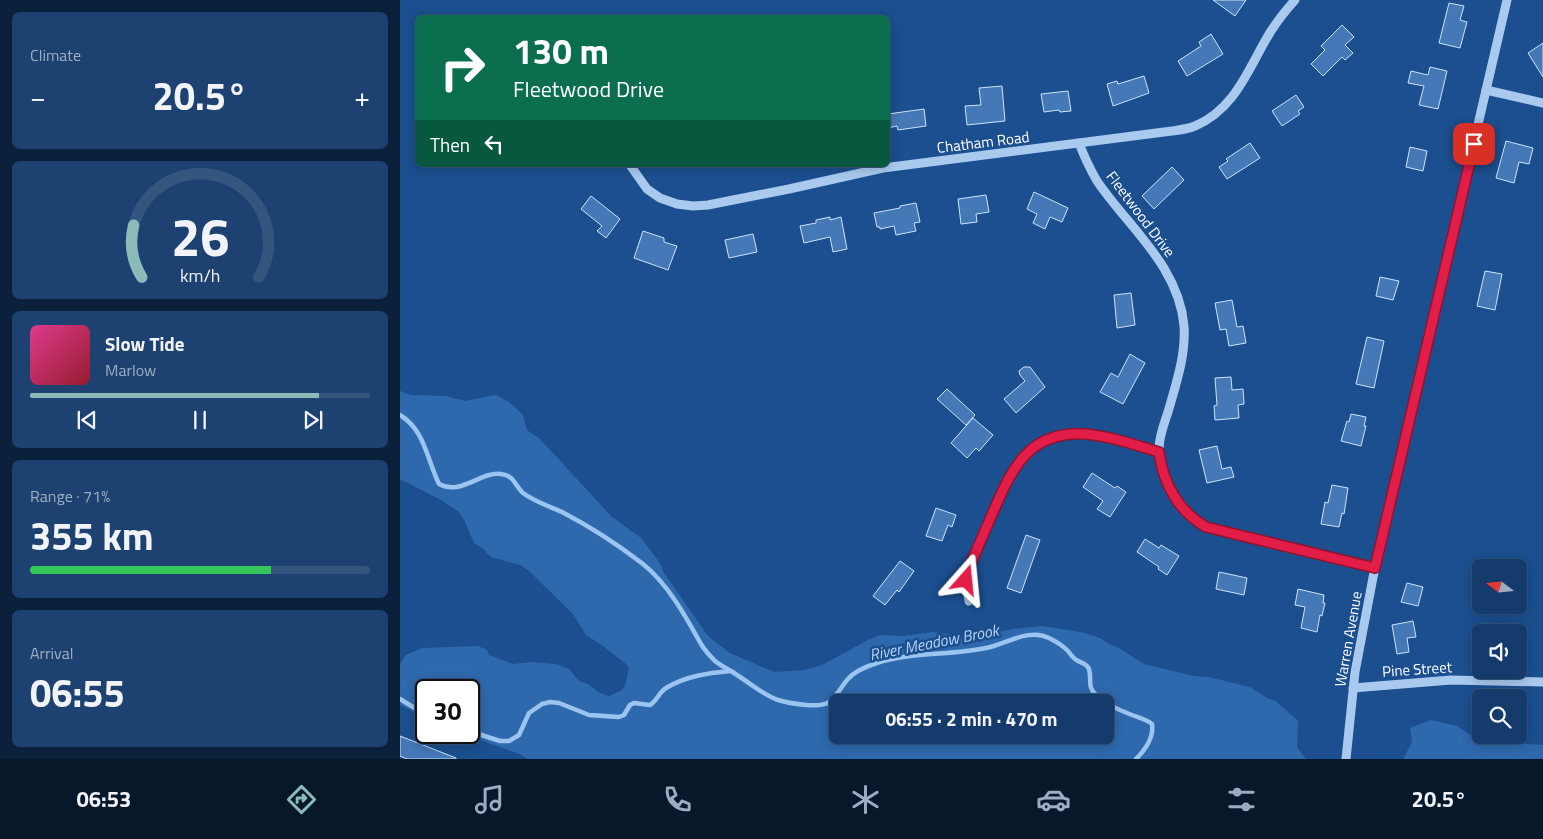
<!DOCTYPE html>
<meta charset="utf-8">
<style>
:root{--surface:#143b6b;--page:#1d4271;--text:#f1f3f6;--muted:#9dadc1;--line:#33557e;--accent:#8bbbb9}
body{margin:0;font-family:"Titillium Web",sans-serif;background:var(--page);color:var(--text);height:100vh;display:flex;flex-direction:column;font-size:19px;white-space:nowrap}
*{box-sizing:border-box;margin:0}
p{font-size:16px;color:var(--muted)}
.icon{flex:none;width:28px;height:28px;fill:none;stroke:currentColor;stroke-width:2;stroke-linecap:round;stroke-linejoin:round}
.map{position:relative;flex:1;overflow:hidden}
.sheet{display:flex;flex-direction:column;gap:12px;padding:12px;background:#0b203b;width:400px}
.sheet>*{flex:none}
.top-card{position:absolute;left:15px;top:15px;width:475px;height:152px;border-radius:8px;box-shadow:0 2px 12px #0003,0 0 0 1px var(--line);background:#0b6e4f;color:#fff;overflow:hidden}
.needle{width:32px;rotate:286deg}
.fabs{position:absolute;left:1072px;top:559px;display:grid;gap:10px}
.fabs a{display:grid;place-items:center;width:55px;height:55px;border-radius:8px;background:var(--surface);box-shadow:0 2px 12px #0003,0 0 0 1px var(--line);font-size:25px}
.speed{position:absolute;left:15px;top:679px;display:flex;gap:10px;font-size:25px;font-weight:700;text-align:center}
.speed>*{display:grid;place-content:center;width:65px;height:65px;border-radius:50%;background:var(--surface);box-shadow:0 2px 12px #0003,0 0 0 1px var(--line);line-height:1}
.speed .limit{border:2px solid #111;border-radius:8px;background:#fff;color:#111}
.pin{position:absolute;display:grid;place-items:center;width:42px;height:42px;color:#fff;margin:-21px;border-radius:10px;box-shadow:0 2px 8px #0006}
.me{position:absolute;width:55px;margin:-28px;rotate:18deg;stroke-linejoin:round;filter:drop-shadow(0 0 4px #0008)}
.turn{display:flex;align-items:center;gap:18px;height:105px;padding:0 15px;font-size:22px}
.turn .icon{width:65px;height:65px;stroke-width:2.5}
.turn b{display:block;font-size:35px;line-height:42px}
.then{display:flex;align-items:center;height:48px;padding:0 15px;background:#0003;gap:10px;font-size:19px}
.big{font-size:38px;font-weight:700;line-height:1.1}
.sheet .widget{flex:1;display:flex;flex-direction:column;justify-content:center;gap:8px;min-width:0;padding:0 18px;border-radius:8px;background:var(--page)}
.sheet .dial{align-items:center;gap:0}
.dial svg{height:130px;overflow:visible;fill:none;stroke:var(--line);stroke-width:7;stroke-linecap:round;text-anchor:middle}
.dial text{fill:var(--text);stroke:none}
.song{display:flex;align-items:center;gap:15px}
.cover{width:60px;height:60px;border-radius:8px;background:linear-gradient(135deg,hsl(330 70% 55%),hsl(350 70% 35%))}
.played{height:5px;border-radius:2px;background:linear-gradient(90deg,var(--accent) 85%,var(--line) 85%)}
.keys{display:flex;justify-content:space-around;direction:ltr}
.heat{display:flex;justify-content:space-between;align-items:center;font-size:28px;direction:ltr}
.charge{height:8px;border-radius:4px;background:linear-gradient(90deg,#34c759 71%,var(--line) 0)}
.trip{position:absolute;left:429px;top:694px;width:285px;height:50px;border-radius:8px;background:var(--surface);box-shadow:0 2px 12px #0003,0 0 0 1px var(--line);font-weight:700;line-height:50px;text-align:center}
.menu{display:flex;height:80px;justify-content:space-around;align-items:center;background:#08182b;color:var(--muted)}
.menu .icon{width:35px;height:35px}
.menu .current{color:var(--accent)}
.menu b{font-size:22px;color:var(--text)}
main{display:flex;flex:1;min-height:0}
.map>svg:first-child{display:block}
.green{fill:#2e69ad;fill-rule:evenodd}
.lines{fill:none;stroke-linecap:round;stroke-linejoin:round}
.stream{stroke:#9cc4f0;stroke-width:4.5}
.building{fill:#4478b7;stroke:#cfe3fa}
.minor{stroke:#a9c9ee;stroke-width:9}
.route-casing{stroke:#92132f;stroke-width:12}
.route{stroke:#e11d48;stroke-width:9}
.labels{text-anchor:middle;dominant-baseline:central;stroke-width:5;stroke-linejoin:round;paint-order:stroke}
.street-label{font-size:15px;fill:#fff;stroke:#1b4f8f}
.water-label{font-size:16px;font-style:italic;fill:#b5d3f5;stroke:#1b4f8f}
</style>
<main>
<section class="sheet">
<div class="widget"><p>Climate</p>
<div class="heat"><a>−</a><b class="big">20.5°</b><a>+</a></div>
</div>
<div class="widget dial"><svg viewBox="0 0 100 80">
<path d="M14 69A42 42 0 1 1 86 69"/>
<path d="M14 69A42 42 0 0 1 9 37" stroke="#8bbbb9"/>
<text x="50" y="56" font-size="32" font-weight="700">26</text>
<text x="50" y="72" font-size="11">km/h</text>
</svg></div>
<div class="widget">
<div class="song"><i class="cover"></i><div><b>Slow Tide</b><p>Marlow</p></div></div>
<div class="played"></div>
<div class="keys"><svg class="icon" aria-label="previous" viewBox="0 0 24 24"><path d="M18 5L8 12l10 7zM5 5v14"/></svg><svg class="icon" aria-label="pause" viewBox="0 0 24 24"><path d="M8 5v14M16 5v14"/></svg><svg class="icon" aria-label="next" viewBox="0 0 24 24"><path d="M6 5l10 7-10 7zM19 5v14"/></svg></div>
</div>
<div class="widget"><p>Range · 71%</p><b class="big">355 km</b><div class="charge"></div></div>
<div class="widget"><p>Arrival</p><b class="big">06:55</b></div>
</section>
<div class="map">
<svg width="1143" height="759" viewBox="0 0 1143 759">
<rect width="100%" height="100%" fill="#1b4f8f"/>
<g class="green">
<path d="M0,391L11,395L46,396L65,401L95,395L100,397L109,402L123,415L127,430L140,439L212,517L241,538L260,563L264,573L308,636L330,653L374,672L404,670L422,665L468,640L480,635L503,636L533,632L554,635L594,633L613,629L642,626L681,632L700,638L709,644L719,648L744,664L794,676L809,677L850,687L867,698L876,701L898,721L897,747L906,759H128L119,754L61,733L69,732V690H26V718L0,705V665L4,657L8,654L22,648L78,646L87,650L89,655L113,664L132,662L156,664L169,669L179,681L188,684L200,693L209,696L222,690L225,686L229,668L226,664L203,646L186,635L173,614L128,570L120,565L91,557L82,548L74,543L64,520L59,512L41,500L0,479ZM438,702H705V735H438Z"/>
<polygon points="1031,720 1057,726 1075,738 1093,742 1143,745 1143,759 1003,759 1012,742 1010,728"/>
</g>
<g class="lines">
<g class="stream">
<path d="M0,415C25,430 27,460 39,484C61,496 81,471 101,474C114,475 115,486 123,493C135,502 149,506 162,512C191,527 217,544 243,564C268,584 286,617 301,644C304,649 311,657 315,661C321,666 330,670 337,675C350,683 363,695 378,700C388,703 420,709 429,702C441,693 443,679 458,671C497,650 544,657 586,648C606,644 628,628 649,638C655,641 662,645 667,650C670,653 672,657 675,659C680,663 687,663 689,669C692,678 687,686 695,694C704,703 721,711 732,715C739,718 746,719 752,724C754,737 745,750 736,759"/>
<polyline points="0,699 26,715"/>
<path d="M69,731L100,741H109L119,735L129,713L142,704L150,702L159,703L189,715L219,717L224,715L230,705L234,703L250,705C257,701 259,692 266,688C286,676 308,673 331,671"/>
</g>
</g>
<g class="building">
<polygon points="813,0 846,0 835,16"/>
<polygon points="1049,3 1064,6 1060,20 1067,22 1060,48 1039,43"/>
<polygon points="942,25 954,37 945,45 953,53 945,60 942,57 923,76 911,64 925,50 921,46"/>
<polygon points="811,34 823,54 787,76 778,61 801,46 799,42"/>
<polygon points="1143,43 1143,77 1128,53"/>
<polygon points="1030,67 1047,71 1038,109 1019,105 1024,86 1008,83 1011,71 1028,75"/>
<polygon points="744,76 749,93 713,106 707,84 717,81 718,84"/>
<polygon points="602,86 605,121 567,125 565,106 581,105 579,88"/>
<polygon points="668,91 671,111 660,112 659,110 644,112 641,94"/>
<polygon points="896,95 904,107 898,111 900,114 882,126 872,111"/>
<polygon points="524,109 526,126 498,130 497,126 488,128 488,114"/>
<polygon points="1106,141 1133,148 1129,164 1119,162 1114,183 1096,178"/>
<polygon points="850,143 860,158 827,179 819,167 828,161 826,159"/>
<polygon points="1010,147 1027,151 1023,171 1006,167"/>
<polygon points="772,167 784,180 754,209 742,196"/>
<polygon points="634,192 668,208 662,222 650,217 645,229 633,223 637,214 627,209"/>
<polygon points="586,195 589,212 576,214 577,222 561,224 558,199"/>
<polygon points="191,196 220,219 206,238 197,231 202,226 181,209"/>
<polygon points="516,203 520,222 514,223 516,231 496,235 494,226 480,229 480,227 477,227 474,213 500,208 500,206"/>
<polygon points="430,217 430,220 441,217 447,249 433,252 430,237 404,243 400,226 416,223 416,220"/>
<polygon points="243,231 264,238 264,242 277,246 268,270 234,258"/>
<polygon points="353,234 357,252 329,258 325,240"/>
<polygon points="1085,271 1102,274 1095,310 1077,306"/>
<polygon points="980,277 999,281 993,300 976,296"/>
<polygon points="731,293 735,325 717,328 714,295"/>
<polygon points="832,300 837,327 843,326 846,343 829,346 826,329 820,330 815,303"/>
<polygon points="967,337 984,341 974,388 956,384"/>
<polygon points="730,354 745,363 723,404 700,392 711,373 718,377"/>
<polygon points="624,367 630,367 645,387 616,413 604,399 625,381 620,375 619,371"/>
<polygon points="831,377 832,390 843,389 844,404 838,405 839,418 815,420 814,406 817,405 815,378"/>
<polygon points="547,389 575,415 566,425 537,399"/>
<polygon points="951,414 966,417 964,426 966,426 961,446 941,441 947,421 949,422"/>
<polygon points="573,418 593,435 579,451 576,448 567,458 551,443"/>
<polygon points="817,446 822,469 831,467 834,477 807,483 799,450"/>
<polygon points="692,473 715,488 717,486 726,492 710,517 697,509 703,501 683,487"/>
<polygon points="932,485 948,488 944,514 942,513 939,527 921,524 925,502 928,503"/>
<polygon points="536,508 556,515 552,527 548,525 542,541 526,536"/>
<polygon points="626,535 640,540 621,593 607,588"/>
<polygon points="745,539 759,548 761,545 779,556 767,575 758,569 759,567 737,552"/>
<polygon points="500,561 514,571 499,592 497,590 485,605 473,596"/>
<polygon points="819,572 847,578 844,595 816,589"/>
<polygon points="1007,583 1023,587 1018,606 1001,602"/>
<polygon points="898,589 924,595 923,603 925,603 922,616 920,615 917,632 901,628 905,607 895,605"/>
<polygon points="1013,621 1016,637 1007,638 1009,652 997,654 992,625"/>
<polygon points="0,736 56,758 56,759 7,759 0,756"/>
</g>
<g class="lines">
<g class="minor">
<polyline points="1086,90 1143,103"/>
<path d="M679,143C684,156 690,169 697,181C729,228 779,266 784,326C786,355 776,384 768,412C764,424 759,436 759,449C759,464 764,479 772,492C781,507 790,518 806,527L975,567"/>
<path d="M230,165L247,189L260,198L277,204L293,206L308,205L389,189L483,168L772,131C779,130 788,129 795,126C837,108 849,66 871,31C878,20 886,10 895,0"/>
<path d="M569,601L566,583L568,570C577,550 585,530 594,510C612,466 630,431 685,434C710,436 735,446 759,452"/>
<polyline points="953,688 1051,680 1143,682"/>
<polyline points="946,759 955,672 975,567 1107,0"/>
</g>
</g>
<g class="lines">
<g class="route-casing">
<path id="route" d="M566,580L568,570C577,550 585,530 594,510C613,466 630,431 685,434C710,436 735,445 759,452C763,483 778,511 806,527L975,568L1074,144"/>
</g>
<use href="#route" class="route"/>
</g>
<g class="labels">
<g class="street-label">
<text transform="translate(583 142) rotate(-7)">Chatham Road</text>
<text transform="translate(741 214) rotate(53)">Fleetwood Drive</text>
<text transform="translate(948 639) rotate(-80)">Warren Avenue</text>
<text transform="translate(1017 669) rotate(-4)">Pine Street</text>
</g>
<g class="water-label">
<text transform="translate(534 642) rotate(-11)">River Meadow Brook</text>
</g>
</g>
</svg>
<div class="fabs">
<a><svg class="needle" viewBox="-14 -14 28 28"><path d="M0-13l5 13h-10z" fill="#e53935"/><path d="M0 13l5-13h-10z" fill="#9dadc1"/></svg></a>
<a><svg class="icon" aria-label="sound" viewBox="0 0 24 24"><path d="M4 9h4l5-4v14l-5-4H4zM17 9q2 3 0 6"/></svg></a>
<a><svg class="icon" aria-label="search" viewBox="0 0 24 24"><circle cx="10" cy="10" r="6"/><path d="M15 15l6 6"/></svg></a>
</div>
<div class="speed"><div class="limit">30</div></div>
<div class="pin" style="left:1074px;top:144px;background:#d93025"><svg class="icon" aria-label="arrive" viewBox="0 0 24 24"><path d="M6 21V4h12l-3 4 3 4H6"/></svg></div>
<svg class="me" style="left:566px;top:580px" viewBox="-20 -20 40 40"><path d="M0-17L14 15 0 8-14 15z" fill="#e11d48" stroke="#fff" stroke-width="4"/></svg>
<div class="trip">06:55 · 2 min · 470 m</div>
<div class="top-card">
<div class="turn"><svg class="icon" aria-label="right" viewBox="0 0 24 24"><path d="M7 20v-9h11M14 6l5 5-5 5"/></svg><div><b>130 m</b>Fleetwood Drive</div></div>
<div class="then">Then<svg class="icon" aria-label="left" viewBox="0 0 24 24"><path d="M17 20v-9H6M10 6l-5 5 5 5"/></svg></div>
</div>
</div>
</main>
<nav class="menu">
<b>06:53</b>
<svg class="icon current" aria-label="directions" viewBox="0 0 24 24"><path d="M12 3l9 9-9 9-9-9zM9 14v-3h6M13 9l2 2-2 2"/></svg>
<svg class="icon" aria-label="music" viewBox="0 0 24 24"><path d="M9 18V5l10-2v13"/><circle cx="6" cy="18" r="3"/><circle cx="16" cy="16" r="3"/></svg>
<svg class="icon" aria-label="phone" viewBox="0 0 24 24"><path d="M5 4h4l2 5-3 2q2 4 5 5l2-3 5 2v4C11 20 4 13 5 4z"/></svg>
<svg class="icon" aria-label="climate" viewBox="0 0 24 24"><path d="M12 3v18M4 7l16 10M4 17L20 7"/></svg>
<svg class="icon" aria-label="car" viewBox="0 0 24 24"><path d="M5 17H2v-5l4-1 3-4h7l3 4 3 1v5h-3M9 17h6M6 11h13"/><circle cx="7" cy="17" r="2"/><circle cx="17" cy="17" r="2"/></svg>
<svg class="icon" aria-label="filters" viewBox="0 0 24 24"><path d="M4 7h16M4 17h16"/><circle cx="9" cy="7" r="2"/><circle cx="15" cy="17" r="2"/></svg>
<b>20.5°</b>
</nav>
